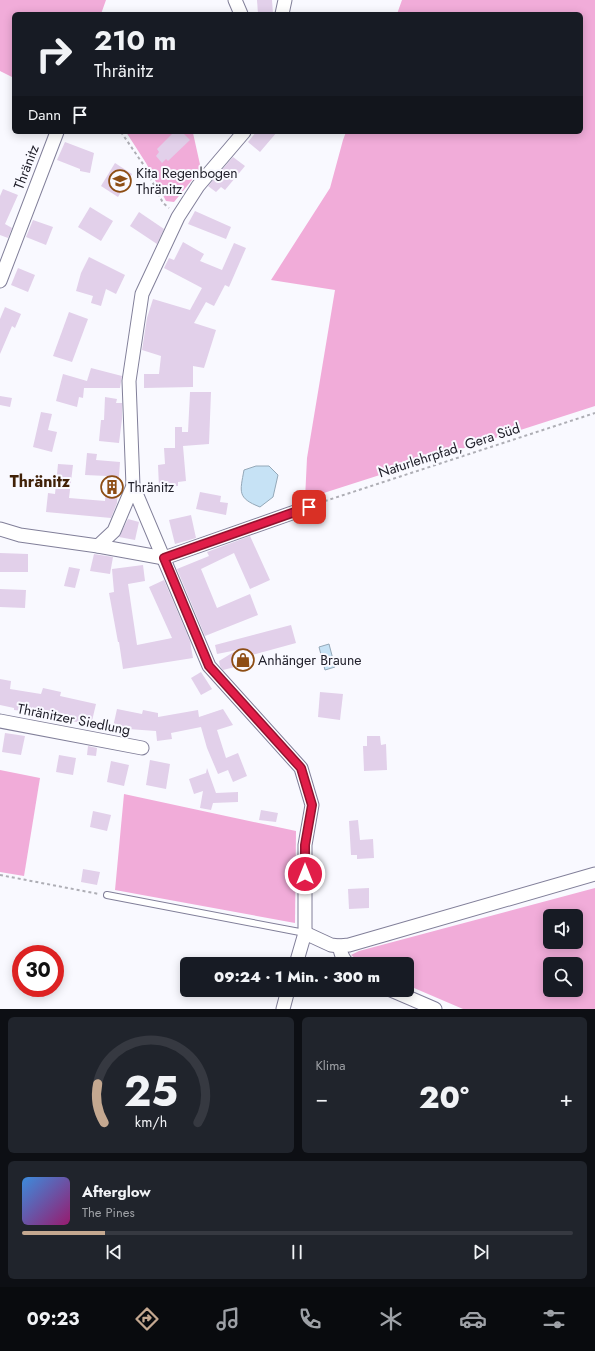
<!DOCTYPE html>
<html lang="de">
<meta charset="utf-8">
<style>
:root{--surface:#171b24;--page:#20242c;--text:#f1f3f6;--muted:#9ea1a6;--line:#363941;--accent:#c4a890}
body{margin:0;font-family:Jost,sans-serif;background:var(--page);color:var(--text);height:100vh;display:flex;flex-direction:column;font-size:15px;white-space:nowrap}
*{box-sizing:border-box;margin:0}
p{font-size:13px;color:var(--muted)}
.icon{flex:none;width:22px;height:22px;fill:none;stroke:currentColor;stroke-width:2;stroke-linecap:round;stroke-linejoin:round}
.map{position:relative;height:1009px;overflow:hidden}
.panel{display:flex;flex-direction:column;gap:8px;padding:8px;background:#0d0f14;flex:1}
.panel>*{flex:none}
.guide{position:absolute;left:12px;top:12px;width:571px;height:122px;border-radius:6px;box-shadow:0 2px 10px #0003;background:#171b24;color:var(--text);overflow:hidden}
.fabs{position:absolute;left:543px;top:909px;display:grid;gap:8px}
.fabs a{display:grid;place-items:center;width:40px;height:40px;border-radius:6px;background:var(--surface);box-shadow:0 2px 10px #0003;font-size:20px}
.speed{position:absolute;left:12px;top:945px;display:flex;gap:8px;font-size:20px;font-weight:700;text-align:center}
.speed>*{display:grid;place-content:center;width:52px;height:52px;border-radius:50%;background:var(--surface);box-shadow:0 2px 10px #0003;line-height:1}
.speed .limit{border:6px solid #d22;background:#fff;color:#111}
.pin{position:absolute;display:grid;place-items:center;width:34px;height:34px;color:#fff;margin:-17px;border-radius:8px;box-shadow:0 2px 6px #0006}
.me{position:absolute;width:44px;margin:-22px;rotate:0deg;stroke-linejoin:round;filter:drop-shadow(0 0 3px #0008)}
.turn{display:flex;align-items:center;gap:14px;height:84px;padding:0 16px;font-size:18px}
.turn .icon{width:52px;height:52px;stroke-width:2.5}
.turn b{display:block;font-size:28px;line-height:34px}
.then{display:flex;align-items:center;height:38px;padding:0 16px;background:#0003;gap:8px;font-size:15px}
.big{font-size:30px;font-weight:800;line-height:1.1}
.panel .tile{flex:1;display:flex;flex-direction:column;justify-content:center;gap:6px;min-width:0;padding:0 14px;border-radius:6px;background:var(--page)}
.panel .dial{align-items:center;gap:0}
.dial svg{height:104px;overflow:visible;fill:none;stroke:var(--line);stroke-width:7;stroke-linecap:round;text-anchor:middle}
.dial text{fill:var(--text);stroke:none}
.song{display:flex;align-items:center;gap:12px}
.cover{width:48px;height:48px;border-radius:6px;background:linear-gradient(135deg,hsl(210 70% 55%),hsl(320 70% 35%))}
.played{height:4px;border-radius:2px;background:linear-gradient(90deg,var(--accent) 15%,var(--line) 15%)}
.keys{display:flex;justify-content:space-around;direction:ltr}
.heat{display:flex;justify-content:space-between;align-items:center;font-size:22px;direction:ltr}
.panel .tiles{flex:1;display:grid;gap:8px;grid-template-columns:1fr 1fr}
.tile:last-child{grid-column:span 2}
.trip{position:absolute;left:180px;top:957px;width:234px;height:40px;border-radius:6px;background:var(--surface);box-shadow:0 2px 10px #0003;font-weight:800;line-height:40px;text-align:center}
.tabs{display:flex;height:64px;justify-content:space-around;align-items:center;background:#090b0e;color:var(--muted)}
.tabs .icon{width:28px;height:28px}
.tabs .on{color:var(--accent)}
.tabs b{font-size:18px;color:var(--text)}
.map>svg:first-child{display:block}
.green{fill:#f1acd9;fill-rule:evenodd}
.water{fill:#c6e2f5;stroke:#94a8b8}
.building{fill:#e2d0ea}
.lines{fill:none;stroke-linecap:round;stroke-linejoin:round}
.service-casing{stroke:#817f99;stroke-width:8}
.minor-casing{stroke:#817f99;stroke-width:15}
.path{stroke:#aeaeb5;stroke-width:2;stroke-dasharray:3 3;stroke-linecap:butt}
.service{stroke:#fff;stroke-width:6}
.minor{stroke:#fff;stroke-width:13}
.route-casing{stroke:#92132f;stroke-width:10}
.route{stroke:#e11d48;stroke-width:7}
.labels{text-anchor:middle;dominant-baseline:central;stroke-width:4;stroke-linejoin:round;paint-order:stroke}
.street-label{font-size:14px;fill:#21202b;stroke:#f9f9ff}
.poi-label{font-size:14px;fill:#21202b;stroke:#f9f9ff;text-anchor:start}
.quarter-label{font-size:16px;font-weight:bold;fill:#402107;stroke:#f9f9ff}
</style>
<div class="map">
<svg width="595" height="1009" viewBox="0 0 595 1009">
<rect width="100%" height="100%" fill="#f9f9ff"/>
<g class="green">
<polygon points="0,0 106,0 101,14 14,14 14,78 0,71"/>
<polygon points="402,0 595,0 595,406 305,499 307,458 335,290 271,280 330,188 343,140 346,132 581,132 581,14 397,14"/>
<polygon points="126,132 192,132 193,133 201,169 174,202 166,201 146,163"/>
<polygon points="0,770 40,778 24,876 0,872"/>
<polygon points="124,794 296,831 295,923 115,890"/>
<path d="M595,888V1009H463L407,985V964H363L351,955L359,951ZM550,916H576V942H550ZM550,964H576V990H550Z"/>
</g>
<g class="water">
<path d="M256,466H269L278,475L273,497L260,507C237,498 240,492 244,470Z"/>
<polygon points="329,644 335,667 325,670 319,647"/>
</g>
<g class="building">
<polygon points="257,0 272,0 273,14 258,14"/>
<polygon points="174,132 182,132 190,140 168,161 166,159 162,163 156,156 159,152 157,149"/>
<polygon points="256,132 277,132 260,152 248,142"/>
<polygon points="65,142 94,153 90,173 80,171 80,169 57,160"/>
<polygon points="233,157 245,166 225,190 221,187 216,192 208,186"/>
<polygon points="115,163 132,174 118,197 101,186"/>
<polygon points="3,189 18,195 5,224 12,228 8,238 0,235 0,196"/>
<polygon points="90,207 113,221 101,241 78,227"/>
<polygon points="195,211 231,227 226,239 188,224"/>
<polygon points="139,212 164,229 157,244 130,226"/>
<polygon points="33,220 53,227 46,245 26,237"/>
<polygon points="183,242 204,254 200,261 222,270 234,243 246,248 229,287 225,285 214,306 206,302 194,323 216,330 204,368 193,366 193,387 144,388 144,374 159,374 161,356 142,350 147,318 153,299 190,310 202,288 164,268 169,258 174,260"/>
<polygon points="89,257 125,275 116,294 106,289 101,306 91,303 93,296 76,291 81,273"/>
<polygon points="18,268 35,275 28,292 11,285"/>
<polygon points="5,307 21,314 15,328 12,326 0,354 0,319"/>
<polygon points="69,312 88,319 72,362 53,356"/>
<polygon points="91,368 122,376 120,388 84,388 83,398 79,397 77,407 56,401 63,374 87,381"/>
<polygon points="190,392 211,392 209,444 183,446 186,481 178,482 178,486 159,487 158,465 165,464 164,448 175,448 175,427 182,427 182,432 188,432"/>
<polygon points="0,396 12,398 10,407 0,405"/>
<polygon points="105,397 117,399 116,403 122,403 122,419 119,443 99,441 101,420 104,420"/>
<polygon points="41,412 52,414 48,430 57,432 52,452 33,447"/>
<polygon points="87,453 97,454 96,460 120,462 117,503 111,518 46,512 48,493 55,494 58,464 73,465 69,498 105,501 107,476 85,475"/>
<polygon points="200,492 221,496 220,502 228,503 226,515 196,509"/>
<polygon points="191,515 196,538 175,544 169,520"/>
<polygon points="128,519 139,522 135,540 119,537"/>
<polygon points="250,536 270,580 250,589 234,553 201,569 217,608 250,594 258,615 205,636 177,569 209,556 207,552"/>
<polygon points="0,553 28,554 28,572 0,572"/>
<polygon points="94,554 113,557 110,574 90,571"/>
<polygon points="143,565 145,581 128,584 137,645 172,638 149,587 164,580 190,641 193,658 123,669 119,642 118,642 109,593 114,592 112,569"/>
<polygon points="69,567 80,569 75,588 64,586"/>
<polygon points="0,589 26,590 25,608 0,607"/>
<polygon points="291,625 296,643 237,659 239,666 223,670 220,666 219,661 237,650 217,654 215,645"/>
<polygon points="201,672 212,689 201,695 191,678"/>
<polygon points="0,679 11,681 10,689 41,694 43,688 61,692 60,696 96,704 91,725 67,720 68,718 35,712 14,710 14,708 0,705"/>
<polygon points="320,692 343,694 340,720 318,717"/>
<polygon points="117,709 142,714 143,710 158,713 158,717 198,710 199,717 223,709 233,725 217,730 226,758 238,753 247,776 233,782 228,770 218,774 207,748 201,727 171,733 172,739 157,741 156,731 128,729 127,731 113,727"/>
<polygon points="5,733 25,736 21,755 2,752"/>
<polygon points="367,736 380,736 381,745 386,744 387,770 364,771 363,746 367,746"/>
<polygon points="88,746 97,748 96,756 87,755"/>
<polygon points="59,755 76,758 73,775 56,772"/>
<polygon points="150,760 170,764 166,789 146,785"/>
<polygon points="111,761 129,765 124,786 107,782"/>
<polygon points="207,768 216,793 238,792 238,802 213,803 211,810 200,808 203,791 194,794 189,779 206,773"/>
<polygon points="261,810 278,813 276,822 259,820"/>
<polygon points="93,811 111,815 107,831 90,827"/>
<polygon points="358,820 360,840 373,839 374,858 357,859 357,855 351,855 349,821"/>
<polygon points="83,869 100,872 97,885 81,882"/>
<polygon points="369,888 369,908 349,909 348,889"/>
</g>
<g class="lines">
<g class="service-casing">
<polyline id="service" points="107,895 305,933"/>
</g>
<g class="minor-casing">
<g id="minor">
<polyline points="235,0 241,14"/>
<polyline points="282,14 285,0"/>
<polyline points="244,132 198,186 178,217 142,294 129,381 133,486 209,666 301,768 312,805 305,845 305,933 296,964"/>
<polyline points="0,281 57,132"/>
<polyline points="0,529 20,535 98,546 164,558 309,507"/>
<polyline points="98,546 114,531 133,486"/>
<polyline points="0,721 142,748"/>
<path d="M305,933L331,945L339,946C341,953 342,959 348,964"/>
<polyline points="339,946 349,945 595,874"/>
<polyline points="391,990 435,1009"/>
<polyline points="283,1009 288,990"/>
</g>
</g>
<g class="path">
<polyline points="121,132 145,167 163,203 169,208"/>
<polyline points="319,503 595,413"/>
<polyline points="0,875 99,894"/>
</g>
<use href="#service" class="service"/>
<use href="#minor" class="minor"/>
</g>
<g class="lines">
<g class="route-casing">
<polyline id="route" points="305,874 305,845 312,805 301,768 209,666 164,558 309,507"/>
</g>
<use href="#route" class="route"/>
</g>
<defs>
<g id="school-ring" transform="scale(1.15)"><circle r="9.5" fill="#f9f9ff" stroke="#8d4d14" stroke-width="1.5"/><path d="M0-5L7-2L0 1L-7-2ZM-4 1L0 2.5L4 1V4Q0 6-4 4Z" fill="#8d4d14"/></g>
<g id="building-ring" transform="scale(1.15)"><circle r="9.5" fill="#f9f9ff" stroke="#8d4d14" stroke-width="1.5"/><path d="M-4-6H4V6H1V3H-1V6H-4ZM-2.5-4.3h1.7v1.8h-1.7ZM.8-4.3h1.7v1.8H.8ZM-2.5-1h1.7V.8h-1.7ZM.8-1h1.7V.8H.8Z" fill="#8d4d14"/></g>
<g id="shop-ring" transform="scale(1.15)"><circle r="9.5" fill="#f9f9ff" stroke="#8d4d14" stroke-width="1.5"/><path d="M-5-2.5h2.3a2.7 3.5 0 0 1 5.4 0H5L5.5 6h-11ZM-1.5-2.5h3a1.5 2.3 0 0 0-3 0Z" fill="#8d4d14"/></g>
</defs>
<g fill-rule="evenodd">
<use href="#school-ring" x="120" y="181"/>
<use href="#building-ring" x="112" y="487"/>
<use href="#shop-ring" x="243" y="660"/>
</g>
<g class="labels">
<g class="street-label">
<text transform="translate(26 167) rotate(-69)">Thränitz</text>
<text transform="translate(449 450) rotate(-18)">Naturlehrpfad, Gera Süd</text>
<text transform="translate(74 719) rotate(11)">Thränitzer Siedlung</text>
</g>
<g class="poi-label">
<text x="136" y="173">Kita Regenbogen<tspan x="136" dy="16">Thränitz</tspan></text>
<text x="128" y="487">Thränitz</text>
<text x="258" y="660">Anhänger Braune</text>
</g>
<g class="quarter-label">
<text x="40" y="481">Thränitz</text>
</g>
</g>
</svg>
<div class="fabs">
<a><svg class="icon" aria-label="sound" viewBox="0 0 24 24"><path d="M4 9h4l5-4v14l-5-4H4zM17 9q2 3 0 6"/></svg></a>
<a><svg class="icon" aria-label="search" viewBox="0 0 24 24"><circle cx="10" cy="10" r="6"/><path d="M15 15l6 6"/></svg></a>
</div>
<div class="speed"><div class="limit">30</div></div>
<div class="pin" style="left:309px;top:507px;background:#d93025"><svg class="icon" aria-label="arrive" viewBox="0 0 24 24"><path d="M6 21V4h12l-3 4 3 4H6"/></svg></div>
<svg class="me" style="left:305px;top:874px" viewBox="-20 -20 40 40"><circle r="17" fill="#e11d48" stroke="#fff" stroke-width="3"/><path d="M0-11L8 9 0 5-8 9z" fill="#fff"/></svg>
<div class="trip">09:24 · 1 Min. · 300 m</div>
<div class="guide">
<div class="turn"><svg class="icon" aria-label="right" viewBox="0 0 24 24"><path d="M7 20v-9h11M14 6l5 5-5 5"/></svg><div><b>210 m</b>Thränitz</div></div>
<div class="then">Dann<svg class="icon" aria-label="arrive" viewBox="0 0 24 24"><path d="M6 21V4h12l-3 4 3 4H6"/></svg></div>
</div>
</div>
<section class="panel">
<div class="tiles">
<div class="tile dial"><svg viewBox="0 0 100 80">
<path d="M14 69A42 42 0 1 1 86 69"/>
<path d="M14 69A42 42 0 0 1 9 39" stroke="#c4a890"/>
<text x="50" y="56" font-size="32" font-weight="700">25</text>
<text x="50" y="72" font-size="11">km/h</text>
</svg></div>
<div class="tile"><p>Klima</p>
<div class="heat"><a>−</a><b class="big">20°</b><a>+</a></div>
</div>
<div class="tile">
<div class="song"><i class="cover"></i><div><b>Afterglow</b><p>The Pines</p></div></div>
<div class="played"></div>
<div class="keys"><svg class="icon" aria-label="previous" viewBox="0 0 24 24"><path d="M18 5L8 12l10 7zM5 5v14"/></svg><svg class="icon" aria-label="pause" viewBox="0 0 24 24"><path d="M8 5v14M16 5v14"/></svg><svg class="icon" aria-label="next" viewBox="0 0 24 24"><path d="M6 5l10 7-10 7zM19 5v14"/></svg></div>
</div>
</div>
</section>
<nav class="tabs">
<b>09:23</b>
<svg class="icon on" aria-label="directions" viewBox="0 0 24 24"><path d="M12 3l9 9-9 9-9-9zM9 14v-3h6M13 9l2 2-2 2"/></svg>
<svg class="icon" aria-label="music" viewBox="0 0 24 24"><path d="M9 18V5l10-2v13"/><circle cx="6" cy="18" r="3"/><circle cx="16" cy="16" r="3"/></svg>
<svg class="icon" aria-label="phone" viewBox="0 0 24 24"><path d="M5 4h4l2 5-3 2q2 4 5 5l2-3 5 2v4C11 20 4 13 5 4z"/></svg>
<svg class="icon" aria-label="climate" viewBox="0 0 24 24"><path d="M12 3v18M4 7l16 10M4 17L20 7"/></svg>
<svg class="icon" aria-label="car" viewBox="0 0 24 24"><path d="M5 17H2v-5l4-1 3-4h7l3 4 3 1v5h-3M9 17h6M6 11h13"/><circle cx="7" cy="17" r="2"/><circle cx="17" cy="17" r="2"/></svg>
<svg class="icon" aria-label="filters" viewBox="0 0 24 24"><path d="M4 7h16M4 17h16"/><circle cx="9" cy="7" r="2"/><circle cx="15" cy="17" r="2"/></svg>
</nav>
